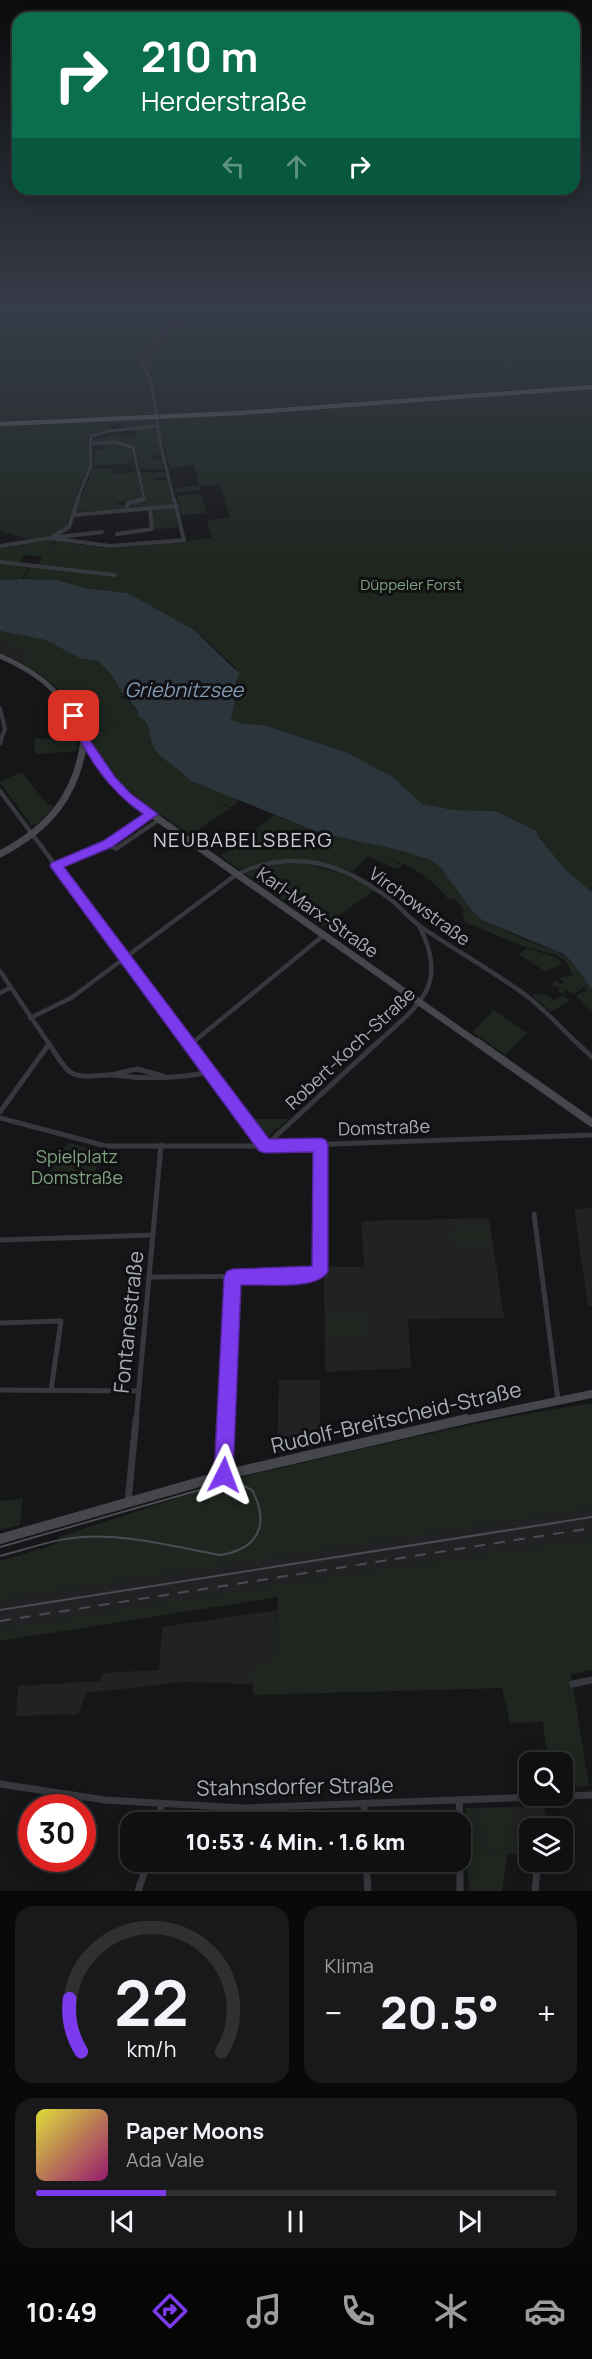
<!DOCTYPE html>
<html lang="de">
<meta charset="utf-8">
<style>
:root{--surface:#101012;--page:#19191b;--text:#f1f3f6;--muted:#9c9d9f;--line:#303032;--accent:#7c3aed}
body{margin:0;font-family:Manrope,sans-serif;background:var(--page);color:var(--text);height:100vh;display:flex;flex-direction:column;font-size:22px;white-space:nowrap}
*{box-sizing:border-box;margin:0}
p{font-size:20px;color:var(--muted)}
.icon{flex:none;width:33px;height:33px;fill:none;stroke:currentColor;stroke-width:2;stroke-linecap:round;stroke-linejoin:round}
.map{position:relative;height:1891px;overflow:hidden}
.side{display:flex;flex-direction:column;gap:15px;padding:15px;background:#09090a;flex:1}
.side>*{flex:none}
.guide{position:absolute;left:12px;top:12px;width:568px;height:183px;border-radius:18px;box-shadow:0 3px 15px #0003,0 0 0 2px var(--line);background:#0b6e4f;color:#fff;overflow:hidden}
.fabs{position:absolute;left:519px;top:1752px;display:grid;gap:12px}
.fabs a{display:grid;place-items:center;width:54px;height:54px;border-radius:12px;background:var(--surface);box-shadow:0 3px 15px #0003,0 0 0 2px var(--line);font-size:30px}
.speed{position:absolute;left:18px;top:1794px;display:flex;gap:12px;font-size:30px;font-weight:700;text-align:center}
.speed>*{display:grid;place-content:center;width:78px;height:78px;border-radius:50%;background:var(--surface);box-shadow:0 3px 15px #0003,0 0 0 2px var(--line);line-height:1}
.speed .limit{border:9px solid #d22;background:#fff;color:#111}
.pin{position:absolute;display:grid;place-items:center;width:51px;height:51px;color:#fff;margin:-26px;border-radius:12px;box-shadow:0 3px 9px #0006}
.me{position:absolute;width:66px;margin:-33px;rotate:3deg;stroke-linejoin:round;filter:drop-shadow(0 0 4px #0008)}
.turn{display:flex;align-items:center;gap:21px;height:126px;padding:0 30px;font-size:27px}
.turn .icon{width:78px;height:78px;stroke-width:2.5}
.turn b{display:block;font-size:42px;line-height:51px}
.lanes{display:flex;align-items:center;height:57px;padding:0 30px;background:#0003;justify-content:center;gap:30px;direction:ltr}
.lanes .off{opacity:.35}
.big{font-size:45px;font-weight:800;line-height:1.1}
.side .card{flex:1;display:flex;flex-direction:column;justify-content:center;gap:9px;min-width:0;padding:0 21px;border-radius:18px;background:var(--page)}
.side .dial{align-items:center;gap:0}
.dial svg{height:156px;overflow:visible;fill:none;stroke:var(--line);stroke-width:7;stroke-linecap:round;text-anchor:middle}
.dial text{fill:var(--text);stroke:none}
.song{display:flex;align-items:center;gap:18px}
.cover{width:72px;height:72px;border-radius:9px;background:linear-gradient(135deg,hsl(60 70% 55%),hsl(320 70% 35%))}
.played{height:6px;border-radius:3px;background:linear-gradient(90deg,var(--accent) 25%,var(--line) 25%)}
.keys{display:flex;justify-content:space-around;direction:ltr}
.heat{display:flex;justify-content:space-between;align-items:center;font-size:33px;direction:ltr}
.side .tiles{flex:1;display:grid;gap:15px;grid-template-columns:1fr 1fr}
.card:last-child{grid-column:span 2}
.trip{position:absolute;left:120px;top:1812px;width:351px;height:60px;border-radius:18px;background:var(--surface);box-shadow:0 3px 15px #0003,0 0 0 2px var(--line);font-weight:800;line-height:60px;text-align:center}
.tab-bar{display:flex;height:96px;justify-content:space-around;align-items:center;background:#060607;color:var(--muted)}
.tab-bar .icon{width:42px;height:42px}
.tab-bar .current{color:var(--accent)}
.tab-bar b{font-size:27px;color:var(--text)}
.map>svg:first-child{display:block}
.built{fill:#222225}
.green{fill:#1e261f}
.water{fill:#2c353c}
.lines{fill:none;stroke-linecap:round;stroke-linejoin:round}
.street-far4{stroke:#37383d;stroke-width:3}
.street-far3{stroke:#37383d;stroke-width:4}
.street-far2{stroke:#37383d;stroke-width:4.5}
.street-far1{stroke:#37383d;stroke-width:5}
.street{stroke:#37383d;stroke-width:7}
.secondary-far3{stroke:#45474d;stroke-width:5}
.secondary-far2{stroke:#45474d;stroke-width:7}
.secondary-far1{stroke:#45474d;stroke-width:8}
.secondary{stroke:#45474d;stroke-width:10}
.primary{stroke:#53555c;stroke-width:4.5}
.tram{stroke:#4a4c52;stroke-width:2}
.rail{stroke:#4a4c52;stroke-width:2;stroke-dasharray:11 9;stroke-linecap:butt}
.route{fill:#7c3aed;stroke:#51269a;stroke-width:1.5}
.labels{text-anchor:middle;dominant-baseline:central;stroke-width:6;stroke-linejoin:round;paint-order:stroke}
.far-park-label{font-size:15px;fill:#7fa381;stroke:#111113}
.street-label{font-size:18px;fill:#a8adb8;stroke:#111113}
.park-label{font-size:18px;fill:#7fa381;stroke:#111113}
.water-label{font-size:20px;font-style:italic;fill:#7f9bb3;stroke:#111113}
.neighbourhood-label{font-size:20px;letter-spacing:1.5px;fill:#c9ccd4;stroke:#111113}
.near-street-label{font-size:21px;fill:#a8adb8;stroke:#111113}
</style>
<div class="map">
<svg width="592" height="1891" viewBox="0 0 592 1891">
<rect width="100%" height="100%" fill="#161618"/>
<g class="built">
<polygon points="0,640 36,651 22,663 0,653"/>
<polygon points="592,1208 592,1306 588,1306 574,1209"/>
<polygon points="489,1218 504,1318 408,1319 411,1368 325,1372 324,1267 364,1267 361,1221"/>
<polygon points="279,1380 320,1380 320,1444 277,1454"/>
<polygon points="592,1508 592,1539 277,1585 0,1629 0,1599"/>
<polygon points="277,1610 274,1660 253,1666 253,1684 183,1682 86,1693 78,1714 16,1716 18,1686 100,1681 102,1673 159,1670 162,1627"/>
<polygon points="544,1806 547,1828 530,1828 529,1854 491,1855 478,1836 476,1808"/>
</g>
<g class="green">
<polygon points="0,306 592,306 592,384 232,411 0,421"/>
<path d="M592,389V892L567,871L537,835V831L496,811L454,810L422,804L393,777L346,752L264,725L244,724L231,720L237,687L236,668L194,630L128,593L84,588L58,580L24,579L30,567L115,573L37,565L42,557L24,555L20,563L0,561V548L49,540L55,541L52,546L57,541L110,549L212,538L207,520L230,518L221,485L199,486L200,490L176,492L175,488L199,486L194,465L170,468L164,444L159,443L162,456L153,455L150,459L163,460L165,469H140L137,453L132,445L115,442L93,443L92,439L105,438L109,434L133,439L136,434L134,427L124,428L119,424L109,425V430L96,432L86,438L90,450V466L77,494L66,527C41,543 26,541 0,530V426L264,414Z"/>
<polygon points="114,443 131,447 134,463 94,466 95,450 104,449 104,444"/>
<polygon points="93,468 111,469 112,474 136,472 142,499 118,502 118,505 125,505 124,509 75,512"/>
<polygon points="166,472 167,477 154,477 154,480 168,481 173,505 130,509 130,504 146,500 140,473"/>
<polygon points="201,494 206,513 181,515 177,496"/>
<polygon points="173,508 178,528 155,529 152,518 154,509"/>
<polygon points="0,564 29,567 22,579 0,580"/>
<path d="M0,631L45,640L82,659L98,661L111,674L124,695L121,697L123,699L126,698L144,719L152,736V744L163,757L183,771L189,780L240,800L231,807L216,801L230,808L191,835C150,807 108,783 88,734L127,723L88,733C76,701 51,680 22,663L32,654L0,641Z"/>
<polygon points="78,737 77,751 36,754 34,748 35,739"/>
<polygon points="22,772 47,804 54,806 36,825 31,825 0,783 0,781"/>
<path d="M274,815L319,833L399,850L436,862L482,920L530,942L557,951L572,962L592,990V1011L576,996L586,990L584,987L574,994L566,990L563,994L559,992V988L551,985L556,980L561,984L564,982L558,978L573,975L566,962L558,956L520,945L465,922L462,913L465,911L454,898L449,900C429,876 415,868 386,857L403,866L395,869L368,856L352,872C310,854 281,857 239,869L220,856Z"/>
<polygon points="302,863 341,873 375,890 322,927 244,873 279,864"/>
<polygon points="527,948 555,957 563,963 546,972 519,954"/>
<polygon points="536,994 547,995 554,1000 563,996 570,1000 551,1012 533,996"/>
<polygon points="494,1010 527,1033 505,1055 473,1032"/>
<polygon points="248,1119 288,1119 264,1140"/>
<polygon points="68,1143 101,1151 92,1185 49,1188 39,1186"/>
<polygon points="451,1227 490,1227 492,1245 453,1246"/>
<polygon points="326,1314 367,1314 367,1318 364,1319 365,1338 326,1337"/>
<polygon points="592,1403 592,1508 0,1599 0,1561 56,1544 59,1537 238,1478 409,1438 520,1415"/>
<polygon points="23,1498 20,1525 0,1530 0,1501"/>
<polygon points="592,1539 592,1670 571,1674 589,1786 563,1787 562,1762 548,1762 543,1722 510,1723 502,1688 253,1695 252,1666 274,1660 278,1597 0,1641 0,1629 277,1585"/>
<polygon points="465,1808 476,1808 478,1836 491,1855 507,1855 502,1891 469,1891"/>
<polygon points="512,1809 517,1852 493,1854 481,1835 478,1810"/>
</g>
<path class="water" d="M24,579L58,580L84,588L128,593L194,630L240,674L236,681L237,687L231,720L244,724L264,725L346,752L393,777L422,804L454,810L496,811L537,831V835L567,871L592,892V990L572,962L563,954L482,920L471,909L441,868L433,861L399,850L320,833L189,780C180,767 157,759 152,744C149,732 150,722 138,716V711L121,691L111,674L98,661L82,659L45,640L0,631V580Z"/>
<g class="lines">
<g class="street-far4">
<polyline points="91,444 114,442 133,447 144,499 138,500"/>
<polyline points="77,500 91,466 90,440 92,436 108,431 158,426"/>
<polyline points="174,500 160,442 151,381 142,361 170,326 221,306"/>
</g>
<g class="street-far3">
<polyline points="126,510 128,503 144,499"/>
<polyline points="73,515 177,506"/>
<polyline points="117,534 152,529 150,509"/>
<polyline points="52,537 69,527 78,499"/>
<polyline points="58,537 102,532"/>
<polyline points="0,546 50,538 110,546 184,540 174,499"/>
<polyline points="0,562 115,575"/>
<polyline points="0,708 5,729 0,742"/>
</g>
<g class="street-far2">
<polyline points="0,743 1,740"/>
<polyline points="0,791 189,1044"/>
<polyline points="108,844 116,849 160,819"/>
<polyline points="56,866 108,844 152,814"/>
<polyline points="0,971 49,1044"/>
<polyline points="0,993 10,988"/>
<path d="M30,1018L71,998L237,874C294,848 342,863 390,899C402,908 411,921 424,929C458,952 495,972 528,997C546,1011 561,1028 578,1044"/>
<polyline points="191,1044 324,935"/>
<path d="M376,1044C417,1006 451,986 419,926"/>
</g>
<g class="street-far1">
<path d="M48,1042C54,1051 62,1066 70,1072C82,1080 99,1074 112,1075C142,1079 179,1079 209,1072"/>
<polyline points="188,1042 265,1146 378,1042"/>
<polyline points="576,1042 592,1057"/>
<polyline points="189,1045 192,1042"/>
<polyline points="111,1075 137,1069 163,1076"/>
<polyline points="0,1112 49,1044"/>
<polyline points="0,1118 106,1146 276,1146 592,1135"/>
<polyline points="534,1214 558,1400"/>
<polyline points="0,1240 153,1235"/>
<polyline points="149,1277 311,1276 319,1273 321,1268 321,1145"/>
<polyline points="0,1323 61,1321 51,1390"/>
<polyline points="0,1390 137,1391"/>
<polyline points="136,1421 161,1145"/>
<polyline points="226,1421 233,1277"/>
</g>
<g class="street">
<polyline points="224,1475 227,1419"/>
<polyline points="128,1502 136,1419"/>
<polyline points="573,1684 592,1680"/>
<polyline points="0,1784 105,1800 242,1808 592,1795"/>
<polyline points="459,1800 460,1822"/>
<polyline points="364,1804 365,1822"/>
<polyline points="158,1822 162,1804"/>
<polyline points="460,1829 460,1846"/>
<polyline points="366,1862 368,1891"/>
<polyline points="460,1862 460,1891"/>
<polyline points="138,1891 148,1862"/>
<polyline points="535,1891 537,1870"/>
</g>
<g class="secondary-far3">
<path d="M0,656C48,677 64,696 86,742"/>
<polyline points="84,742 84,739"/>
</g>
<g class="secondary-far2">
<polyline points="85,740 104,773 130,799 479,1044"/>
<path d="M0,854C48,829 77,796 84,740"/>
</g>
<g class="secondary-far1">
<polyline points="477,1042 592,1123"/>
<polyline points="460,1421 592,1394"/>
</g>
<polyline class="secondary" points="0,1539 224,1475 466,1419"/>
<polyline class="primary" points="0,424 239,413 592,387"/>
<g class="tram">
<path d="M0,1547L224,1483H238L252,1490C270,1524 259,1549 220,1555C175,1547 128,1534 82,1537C54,1539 27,1549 0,1556"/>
<polyline points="0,1610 592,1517"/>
</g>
<polyline class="rail" points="0,1621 592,1528"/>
</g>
<linearGradient id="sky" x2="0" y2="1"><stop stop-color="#0c0c0d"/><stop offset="0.54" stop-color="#363c48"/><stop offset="1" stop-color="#363c48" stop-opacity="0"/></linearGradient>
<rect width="592" height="571" fill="url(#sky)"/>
<path class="route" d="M74,712L80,716L91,742L115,777L131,794L158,814L112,847L64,867L269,1139L321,1138L326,1140L328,1145V1271C319,1291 261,1284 241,1285L233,1475L230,1482L224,1484L217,1482L214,1475L224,1277L227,1271L233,1269L312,1266L313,1152L265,1153L259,1151L50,866L51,863L103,841L143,814C107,789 86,756 69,716Z"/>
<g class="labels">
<g class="far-park-label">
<text x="411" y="584">Düppeler Forst</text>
</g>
<g class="street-label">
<text transform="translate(420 906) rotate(36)">Virchowstraße</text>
<text transform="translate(318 912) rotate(35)">Karl-Marx-Straße</text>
<text transform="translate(350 1048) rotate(-43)">Robert-Koch-Straße</text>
<text transform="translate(384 1127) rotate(-2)">Domstraße</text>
</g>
<g class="park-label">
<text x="77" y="1156">Spielplatz<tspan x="77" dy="21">Domstraße</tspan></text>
</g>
<g class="water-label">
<text x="184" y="689">Griebnitzsee</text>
</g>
<g class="neighbourhood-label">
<text x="243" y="839">NEUBABELSBERG</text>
</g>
<g class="near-street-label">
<text transform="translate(128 1322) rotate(-84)">Fontanestraße</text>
<text transform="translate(396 1417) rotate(-13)">Rudolf-Breitscheid-Straße</text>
<text transform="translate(295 1786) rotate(-1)">Stahnsdorfer Straße</text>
</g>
</g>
</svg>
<div class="fabs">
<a><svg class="icon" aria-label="search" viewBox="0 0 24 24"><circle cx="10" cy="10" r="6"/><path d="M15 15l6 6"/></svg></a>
<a><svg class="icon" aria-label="layers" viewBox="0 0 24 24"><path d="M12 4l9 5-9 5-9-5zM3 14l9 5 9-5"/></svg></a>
</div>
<div class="speed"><div class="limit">30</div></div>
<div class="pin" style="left:74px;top:716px;background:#d93025"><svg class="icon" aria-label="arrive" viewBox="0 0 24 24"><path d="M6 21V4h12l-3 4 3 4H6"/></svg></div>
<svg class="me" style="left:224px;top:1475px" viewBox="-20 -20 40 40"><path d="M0-17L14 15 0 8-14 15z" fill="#7c3aed" stroke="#fff" stroke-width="4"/></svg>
<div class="trip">10:53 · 4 Min. · 1.6 km</div>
<div class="guide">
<div class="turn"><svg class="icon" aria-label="right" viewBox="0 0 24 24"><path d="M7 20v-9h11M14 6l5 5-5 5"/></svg><div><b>210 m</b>Herderstraße</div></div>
<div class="lanes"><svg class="icon off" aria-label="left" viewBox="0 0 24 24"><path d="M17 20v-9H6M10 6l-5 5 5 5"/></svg><svg class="icon off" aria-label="ahead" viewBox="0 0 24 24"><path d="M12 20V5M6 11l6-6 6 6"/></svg><svg class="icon" aria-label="right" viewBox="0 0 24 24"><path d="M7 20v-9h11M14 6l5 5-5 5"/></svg></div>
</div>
</div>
<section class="side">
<div class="tiles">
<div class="card dial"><svg viewBox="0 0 100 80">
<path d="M14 69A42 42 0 1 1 86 69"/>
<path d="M14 69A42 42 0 0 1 8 42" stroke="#7c3aed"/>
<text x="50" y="56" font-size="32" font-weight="700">22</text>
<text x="50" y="72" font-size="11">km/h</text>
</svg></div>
<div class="card"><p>Klima</p>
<div class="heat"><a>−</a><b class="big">20.5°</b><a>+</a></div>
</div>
<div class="card">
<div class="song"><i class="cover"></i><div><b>Paper Moons</b><p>Ada Vale</p></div></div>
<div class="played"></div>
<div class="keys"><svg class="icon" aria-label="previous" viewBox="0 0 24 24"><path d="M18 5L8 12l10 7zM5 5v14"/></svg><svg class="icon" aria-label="pause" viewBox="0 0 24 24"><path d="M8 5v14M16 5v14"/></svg><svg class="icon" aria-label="next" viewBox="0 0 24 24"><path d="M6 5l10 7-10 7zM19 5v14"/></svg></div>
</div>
</div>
</section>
<nav class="tab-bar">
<b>10:49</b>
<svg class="icon current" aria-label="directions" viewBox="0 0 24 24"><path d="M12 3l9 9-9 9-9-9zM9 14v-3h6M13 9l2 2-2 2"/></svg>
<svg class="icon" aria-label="music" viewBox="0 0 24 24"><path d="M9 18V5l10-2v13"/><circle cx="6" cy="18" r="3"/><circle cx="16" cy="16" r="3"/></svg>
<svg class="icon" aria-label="phone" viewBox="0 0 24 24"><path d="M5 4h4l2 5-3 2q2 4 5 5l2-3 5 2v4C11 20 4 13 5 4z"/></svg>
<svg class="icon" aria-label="climate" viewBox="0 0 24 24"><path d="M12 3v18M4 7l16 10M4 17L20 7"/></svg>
<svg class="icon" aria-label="car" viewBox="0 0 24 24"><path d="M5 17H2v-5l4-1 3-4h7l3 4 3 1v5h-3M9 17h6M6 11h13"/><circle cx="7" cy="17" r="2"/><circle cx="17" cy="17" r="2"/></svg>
</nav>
